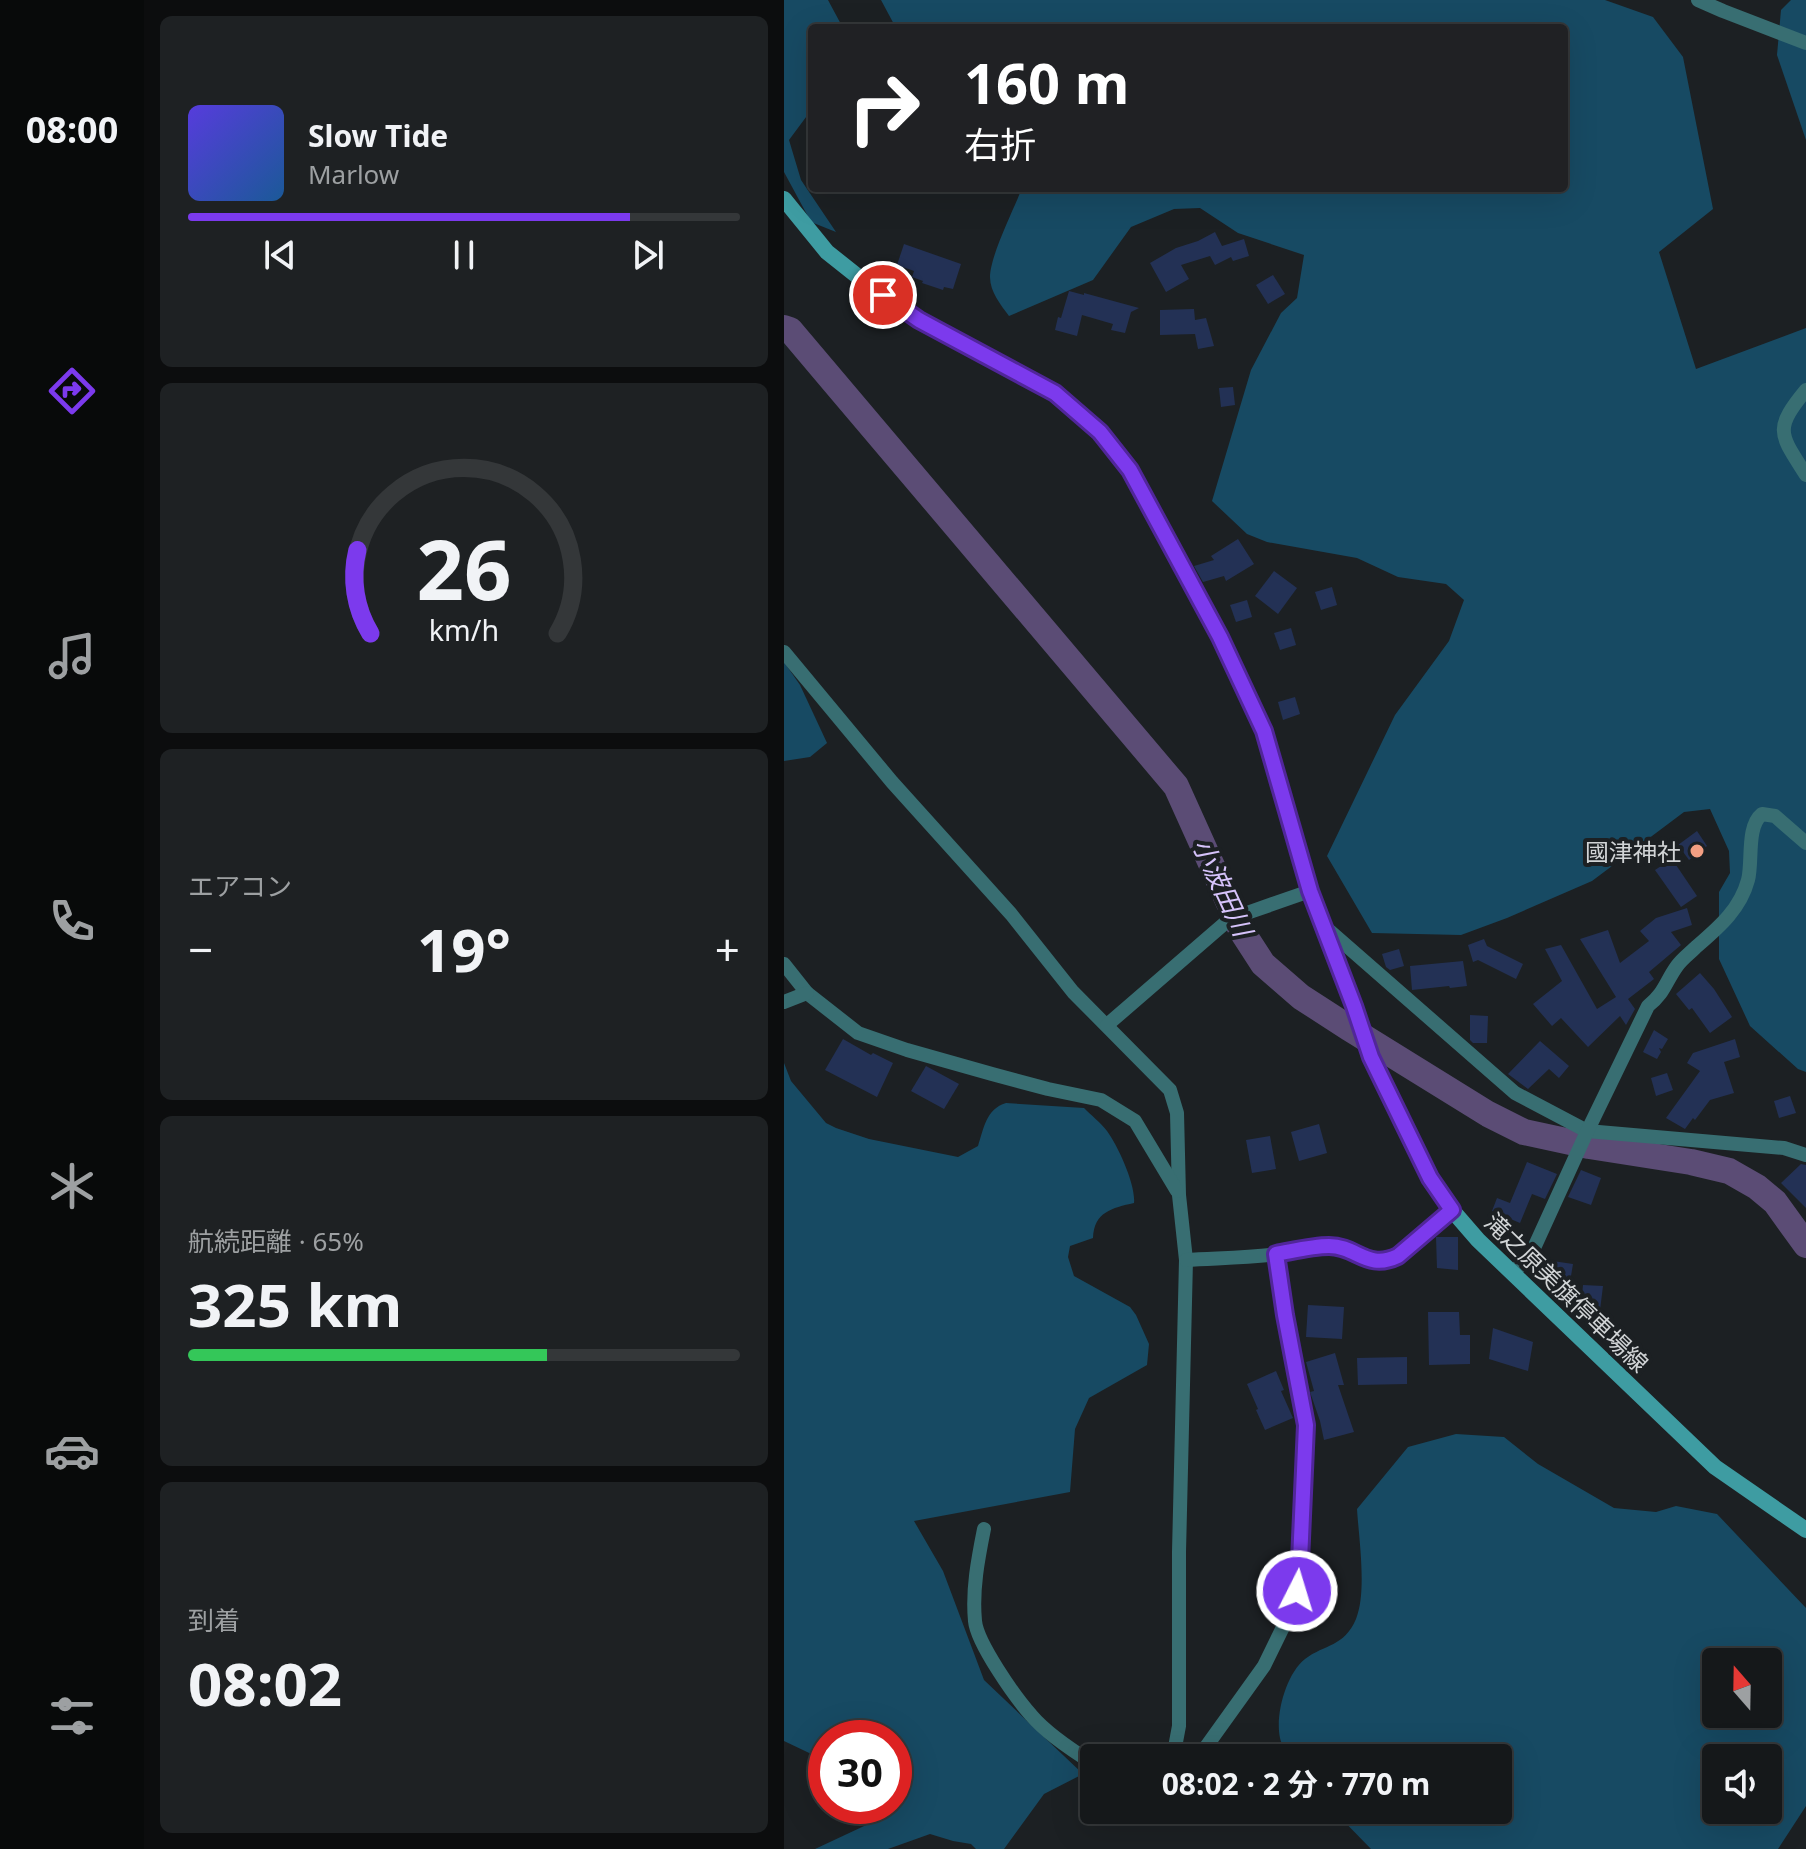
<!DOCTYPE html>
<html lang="ja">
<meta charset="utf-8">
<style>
:root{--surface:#15181a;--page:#1e2123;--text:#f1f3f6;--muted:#9da0a2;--line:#343739;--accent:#7c3aed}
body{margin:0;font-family:"Noto Sans","Noto Sans JP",sans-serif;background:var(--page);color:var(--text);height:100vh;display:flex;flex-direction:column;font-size:30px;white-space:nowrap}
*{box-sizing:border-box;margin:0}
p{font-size:26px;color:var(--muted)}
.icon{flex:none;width:44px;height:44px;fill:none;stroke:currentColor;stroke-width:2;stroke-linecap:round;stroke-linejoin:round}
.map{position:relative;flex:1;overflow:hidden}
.panel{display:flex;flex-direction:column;gap:16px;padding:16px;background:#0c0d0e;width:640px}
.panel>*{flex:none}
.top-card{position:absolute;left:24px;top:24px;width:760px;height:168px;border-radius:8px;box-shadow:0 8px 32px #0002,0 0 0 2px var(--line);background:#202124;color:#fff;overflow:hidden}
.needle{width:52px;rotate:340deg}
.tools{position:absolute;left:918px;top:1648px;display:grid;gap:16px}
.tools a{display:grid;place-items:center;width:80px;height:80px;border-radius:8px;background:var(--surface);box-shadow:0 8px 32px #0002,0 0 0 2px var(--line);font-size:40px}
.speed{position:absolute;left:24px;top:1720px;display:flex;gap:16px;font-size:40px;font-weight:700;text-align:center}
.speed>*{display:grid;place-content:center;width:104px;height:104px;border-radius:50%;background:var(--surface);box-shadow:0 8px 32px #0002,0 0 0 2px var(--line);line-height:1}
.speed .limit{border:12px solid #d22;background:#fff;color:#111}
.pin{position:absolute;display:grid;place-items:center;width:68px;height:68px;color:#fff;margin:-34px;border:4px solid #fff;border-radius:50%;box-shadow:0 2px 8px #0007}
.me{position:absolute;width:88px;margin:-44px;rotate:5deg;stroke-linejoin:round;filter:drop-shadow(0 0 6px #0008)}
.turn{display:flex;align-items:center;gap:28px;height:168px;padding:0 24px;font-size:36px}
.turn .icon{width:104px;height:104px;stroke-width:2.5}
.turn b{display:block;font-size:56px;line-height:68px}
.big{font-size:60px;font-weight:700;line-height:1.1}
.panel .tile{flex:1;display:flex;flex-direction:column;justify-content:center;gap:12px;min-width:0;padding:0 28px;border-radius:12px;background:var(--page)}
.panel .dial{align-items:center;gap:0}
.dial svg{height:208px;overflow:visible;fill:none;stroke:var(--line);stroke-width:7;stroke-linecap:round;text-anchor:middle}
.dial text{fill:var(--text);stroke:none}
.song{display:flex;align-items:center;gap:24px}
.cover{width:96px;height:96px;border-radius:12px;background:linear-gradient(135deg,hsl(250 70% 55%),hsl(210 70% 35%))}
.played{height:8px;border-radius:4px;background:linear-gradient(90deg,var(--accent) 80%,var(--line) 80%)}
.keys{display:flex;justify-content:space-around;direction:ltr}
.heat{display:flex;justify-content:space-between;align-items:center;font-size:44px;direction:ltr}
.charge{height:12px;border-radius:6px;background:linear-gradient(90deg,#34c759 65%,var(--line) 0)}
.trip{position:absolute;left:296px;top:1744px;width:432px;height:80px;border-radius:8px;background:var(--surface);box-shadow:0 8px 32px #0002,0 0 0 2px var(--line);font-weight:700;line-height:80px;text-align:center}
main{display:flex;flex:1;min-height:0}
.menu{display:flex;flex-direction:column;width:144px;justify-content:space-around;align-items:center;background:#080a0a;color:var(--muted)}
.menu .icon{width:56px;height:56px}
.menu .current{color:var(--accent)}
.menu b{font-size:36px;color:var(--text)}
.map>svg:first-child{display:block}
.forest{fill:#174a63;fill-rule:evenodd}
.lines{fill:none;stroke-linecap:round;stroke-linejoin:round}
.river{stroke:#5b4c75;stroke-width:26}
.building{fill:#233155}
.street{stroke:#386e72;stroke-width:14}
.secondary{stroke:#3e9ca2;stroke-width:16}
.route-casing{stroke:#51269a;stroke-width:20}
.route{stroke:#7c3aed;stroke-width:14}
.poi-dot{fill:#f39f83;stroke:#1c2023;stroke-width:3}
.labels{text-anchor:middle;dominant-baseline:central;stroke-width:8;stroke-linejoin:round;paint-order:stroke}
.poi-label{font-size:24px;fill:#d1d4d6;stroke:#1c2023;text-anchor:end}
.street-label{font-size:24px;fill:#d1d4d6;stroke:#1c2023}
.water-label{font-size:26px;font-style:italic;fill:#d6c3fb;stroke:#1c2023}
</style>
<main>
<nav class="menu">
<b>08:00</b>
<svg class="icon current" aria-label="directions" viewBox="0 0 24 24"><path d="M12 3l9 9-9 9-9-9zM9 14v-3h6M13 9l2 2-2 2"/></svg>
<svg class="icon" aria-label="music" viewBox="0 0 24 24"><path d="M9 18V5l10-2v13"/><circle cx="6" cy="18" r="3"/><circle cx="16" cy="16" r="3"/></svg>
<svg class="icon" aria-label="phone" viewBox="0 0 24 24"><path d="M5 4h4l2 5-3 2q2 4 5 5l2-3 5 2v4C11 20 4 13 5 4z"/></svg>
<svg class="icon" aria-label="climate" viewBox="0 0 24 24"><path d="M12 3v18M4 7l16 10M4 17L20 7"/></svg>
<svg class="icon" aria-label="car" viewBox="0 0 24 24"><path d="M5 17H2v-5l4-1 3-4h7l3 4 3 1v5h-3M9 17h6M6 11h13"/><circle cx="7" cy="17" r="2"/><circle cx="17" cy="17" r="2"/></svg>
<svg class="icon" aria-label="filters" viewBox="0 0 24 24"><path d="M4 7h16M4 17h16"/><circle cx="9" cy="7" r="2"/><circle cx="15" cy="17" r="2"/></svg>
</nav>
<section class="panel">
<div class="tile">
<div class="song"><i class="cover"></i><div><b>Slow Tide</b><p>Marlow</p></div></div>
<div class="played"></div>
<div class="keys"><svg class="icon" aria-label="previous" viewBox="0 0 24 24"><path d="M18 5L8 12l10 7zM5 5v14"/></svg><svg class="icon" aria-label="pause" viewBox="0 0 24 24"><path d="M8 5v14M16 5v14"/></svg><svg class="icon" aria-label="next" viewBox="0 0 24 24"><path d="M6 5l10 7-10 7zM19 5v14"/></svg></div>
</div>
<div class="tile dial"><svg viewBox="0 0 100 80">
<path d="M14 69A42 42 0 1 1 86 69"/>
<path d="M14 69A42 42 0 0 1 9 37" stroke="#7c3aed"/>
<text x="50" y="56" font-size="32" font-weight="700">26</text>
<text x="50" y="72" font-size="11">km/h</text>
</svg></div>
<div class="tile"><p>エアコン</p>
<div class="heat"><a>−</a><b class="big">19°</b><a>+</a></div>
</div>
<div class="tile"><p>航続距離 · 65%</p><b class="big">325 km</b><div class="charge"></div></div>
<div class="tile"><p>到着</p><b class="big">08:02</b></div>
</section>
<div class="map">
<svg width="1022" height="1849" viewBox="0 0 1022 1849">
<rect width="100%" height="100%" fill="#1c2023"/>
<g class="forest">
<polygon points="0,0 44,0 59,28 28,28 28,109 5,140 17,180 52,232 27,222 0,172"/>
<path d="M97,0H821L869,17L899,57L929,209L875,252L912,369L1022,328V1072L1014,1069L966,1026L935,959V892L946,873L945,851L926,809L900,812L808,881L723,918L677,935L588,933L543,856L611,715L665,641L680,600L662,584L614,577L573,558L483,542L463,534L428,501L467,370L497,313L513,298L520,255L454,233L416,208L390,209L347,227L309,280L225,316C217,305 206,292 206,277C206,256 230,209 238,188H780V28H112Z"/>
<polygon points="1007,0 1022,0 1022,140 993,55 997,10"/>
<polygon points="0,662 16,685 43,743 26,757 0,761"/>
<path d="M0,1063L7,1081L42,1123L52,1128L85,1139L174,1157L194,1146C200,1128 202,1109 222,1103L300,1108C307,1115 317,1123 323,1131C334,1146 352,1185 350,1203C328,1208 310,1212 309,1238L286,1246L284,1257L290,1276L346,1307L352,1315L365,1344L363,1365L305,1398L291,1429L286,1492L130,1521L159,1571L200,1680L299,1774L260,1794L220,1849H192L187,1844L169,1841L146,1834L104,1849H31L110,1812L118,1764H110V1738H42V1761L0,1741Z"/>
<path d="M672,1434L720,1437L754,1464L830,1508L872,1512L892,1506L933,1514L1022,1608V1806L994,1849H587L549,1810H714V1758H509C504,1752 497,1745 496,1738C491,1715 502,1674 521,1659C541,1644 560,1647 572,1619C583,1592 575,1540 573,1509L624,1447ZM984,1662V1714H932V1662ZM984,1758V1810H932V1758Z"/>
</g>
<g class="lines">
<polyline class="river" points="0,328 6,330 50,382 392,786 457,930 479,964 517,997 565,1028 704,1114 740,1132 805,1146 907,1162 945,1171 973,1187 991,1202 1022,1245"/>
</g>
<g class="building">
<polygon points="431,232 438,246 460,239 465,256 449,261 447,257 431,265 426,256 397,265 405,279 382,292 366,263 392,248 414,241"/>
<polygon points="120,244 177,264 169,289 160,287 159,290 138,283 139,281 128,277 130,271 113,265"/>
<polygon points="489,275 501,294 484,304 472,285"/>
<polygon points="285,291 300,295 300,293 355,308 347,312 341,333 327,330 329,324 298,315 293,336 271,330 274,317 277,318"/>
<polygon points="410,309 411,320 422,318 430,346 414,349 411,334 376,335 376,310"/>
<polygon points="449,387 451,405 437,407 435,388"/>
<polygon points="454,539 470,564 442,581 440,576 419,582 410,566 430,560 427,556"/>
<polygon points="490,571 513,588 494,614 471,596"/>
<polygon points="548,587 553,605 537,610 531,592"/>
<polygon points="463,600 468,617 452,622 446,605"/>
<polygon points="507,628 512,645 496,650 490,633"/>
<polygon points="511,697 516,714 499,720 494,702"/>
<polygon points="913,831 923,846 905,860 894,845"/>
<polygon points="888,859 913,896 897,907 871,870"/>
<polygon points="903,908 908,925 887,932 897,945 865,972 870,979 844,999 851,1009 842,1025 836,1016 804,1047 777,1018 768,1026 749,1004 778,981 761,949 777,945 813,1009 832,997 796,939 824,930 836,963 865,941 856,931 872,918"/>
<polygon points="700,939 703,946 739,964 732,979 694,960 689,962 684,945"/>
<polygon points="615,949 620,966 606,970 602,967 598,954"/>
<polygon points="679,961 683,986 666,988 665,986 628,990 626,966"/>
<polygon points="916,973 930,989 948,1017 926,1033 908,1008 905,1010 892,994"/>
<polygon points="686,1015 704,1016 703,1043 689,1043 686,1040"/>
<polygon points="870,1030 884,1039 878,1049 875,1048 877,1052 873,1059 859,1052"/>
<polygon points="59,1039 87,1055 89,1053 109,1063 93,1097 41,1070"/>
<polygon points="951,1039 956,1057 940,1062 950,1093 926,1100 911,1120 909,1118 901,1129 882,1118 916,1071 903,1063 909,1053"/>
<polygon points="756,1041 785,1066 775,1078 765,1069 744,1089 724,1074"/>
<polygon points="142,1066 175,1084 160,1109 127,1091"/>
<polygon points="883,1073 889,1090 872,1096 867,1078"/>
<polygon points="1006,1096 1012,1113 995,1118 990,1101"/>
<polygon points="535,1124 543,1153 515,1161 507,1132"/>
<polygon points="486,1136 492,1169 468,1173 462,1140"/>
<polygon points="743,1162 773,1174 761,1199 748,1194 736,1223 708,1211 713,1198 726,1203"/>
<polygon points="1017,1164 1022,1165 1022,1208 997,1183"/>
<polygon points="797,1170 817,1178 807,1205 784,1197"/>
<polygon points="652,1237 674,1237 674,1270 653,1268"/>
<polygon points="755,1259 789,1264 785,1288 755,1283 751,1280"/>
<polygon points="799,1285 819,1286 816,1310 797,1308"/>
<polygon points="524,1305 560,1307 558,1339 522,1337"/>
<polygon points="644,1312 675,1312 676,1335 686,1335 686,1364 645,1365"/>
<polygon points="709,1328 749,1342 744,1371 705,1359"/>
<polygon points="551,1353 560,1385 554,1385 570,1432 540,1440 536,1421 526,1392 530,1391 522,1362"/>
<polygon points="623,1357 623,1384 574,1385 573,1358"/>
<polygon points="492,1371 500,1390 497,1391 509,1418 481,1430 472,1410 474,1409 463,1384"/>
</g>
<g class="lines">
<g class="street">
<polyline points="914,0 939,11 1022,43"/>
<path d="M1022,390C989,430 996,434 1022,475"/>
<polyline points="0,652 108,782 227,914 289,992 386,1090 393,1113 395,1195 402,1260 395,1552 395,1726 389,1758"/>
<polyline points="540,926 731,1093 803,1131 1000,1148 1022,1155"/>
<polyline points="0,964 23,993 74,1033 123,1050 208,1074 264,1089 317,1100 351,1121 393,1191"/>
<polyline points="0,1002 23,993"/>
<polyline points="323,1025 441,923 460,914 526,891"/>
<path d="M402,1260C433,1258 464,1258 495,1254C511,1252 527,1246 543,1246C572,1245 583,1271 614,1256L668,1210"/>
<path d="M729,1274L750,1248L801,1136L864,1006C880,994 882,981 893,966C898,959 905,954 911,948C934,928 956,910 964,880C969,861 962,827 978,814L991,816L1022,843"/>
<path d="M200,1529C194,1559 188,1590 191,1621C193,1643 231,1697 247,1715C263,1734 289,1751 310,1764"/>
<polyline points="414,1758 480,1666 504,1617 513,1591 516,1561 522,1425 510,1365 492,1254"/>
</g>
<polyline class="secondary" points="0,199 43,252 82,283 135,320 271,393 316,432 346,470 436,637 480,731 526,891 570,1006 587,1057 646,1178 668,1210 694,1240 931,1467 1022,1530"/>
</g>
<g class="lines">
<g class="route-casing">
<path id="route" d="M99,295L135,320L271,393L316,432L346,470L436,637L480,731L526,891L570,1006L587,1057L646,1178L668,1210L614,1256C583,1271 573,1246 545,1246C528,1246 509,1251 492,1254L501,1315L522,1425L516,1561L513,1591"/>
</g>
<use href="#route" class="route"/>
</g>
<circle class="poi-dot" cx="913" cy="851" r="8"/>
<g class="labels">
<g class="poi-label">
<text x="897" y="851">國津神社</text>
</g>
<g class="street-label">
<text transform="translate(783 1292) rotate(44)">滝之原美旗停車場線</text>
</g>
<g class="water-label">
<text transform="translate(439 887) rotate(65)">小波田川</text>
</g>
</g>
</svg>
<div class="tools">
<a><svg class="needle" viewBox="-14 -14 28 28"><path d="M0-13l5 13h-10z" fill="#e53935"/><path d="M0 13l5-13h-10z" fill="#9da0a2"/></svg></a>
<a><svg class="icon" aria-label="sound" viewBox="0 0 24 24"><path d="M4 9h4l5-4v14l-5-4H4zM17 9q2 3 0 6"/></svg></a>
</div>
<div class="speed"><div class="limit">30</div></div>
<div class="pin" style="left:99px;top:295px;background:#d93025"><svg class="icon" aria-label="arrive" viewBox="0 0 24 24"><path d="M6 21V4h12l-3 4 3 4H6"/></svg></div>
<svg class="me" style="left:513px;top:1591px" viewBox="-20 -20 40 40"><circle r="17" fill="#7c3aed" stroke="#fff" stroke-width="3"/><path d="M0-11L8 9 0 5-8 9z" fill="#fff"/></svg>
<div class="trip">08:02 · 2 分 · 770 m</div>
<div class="top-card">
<div class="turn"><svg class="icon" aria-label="right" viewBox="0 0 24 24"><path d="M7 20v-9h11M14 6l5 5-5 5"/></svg><div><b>160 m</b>右折</div></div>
</div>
</div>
</main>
